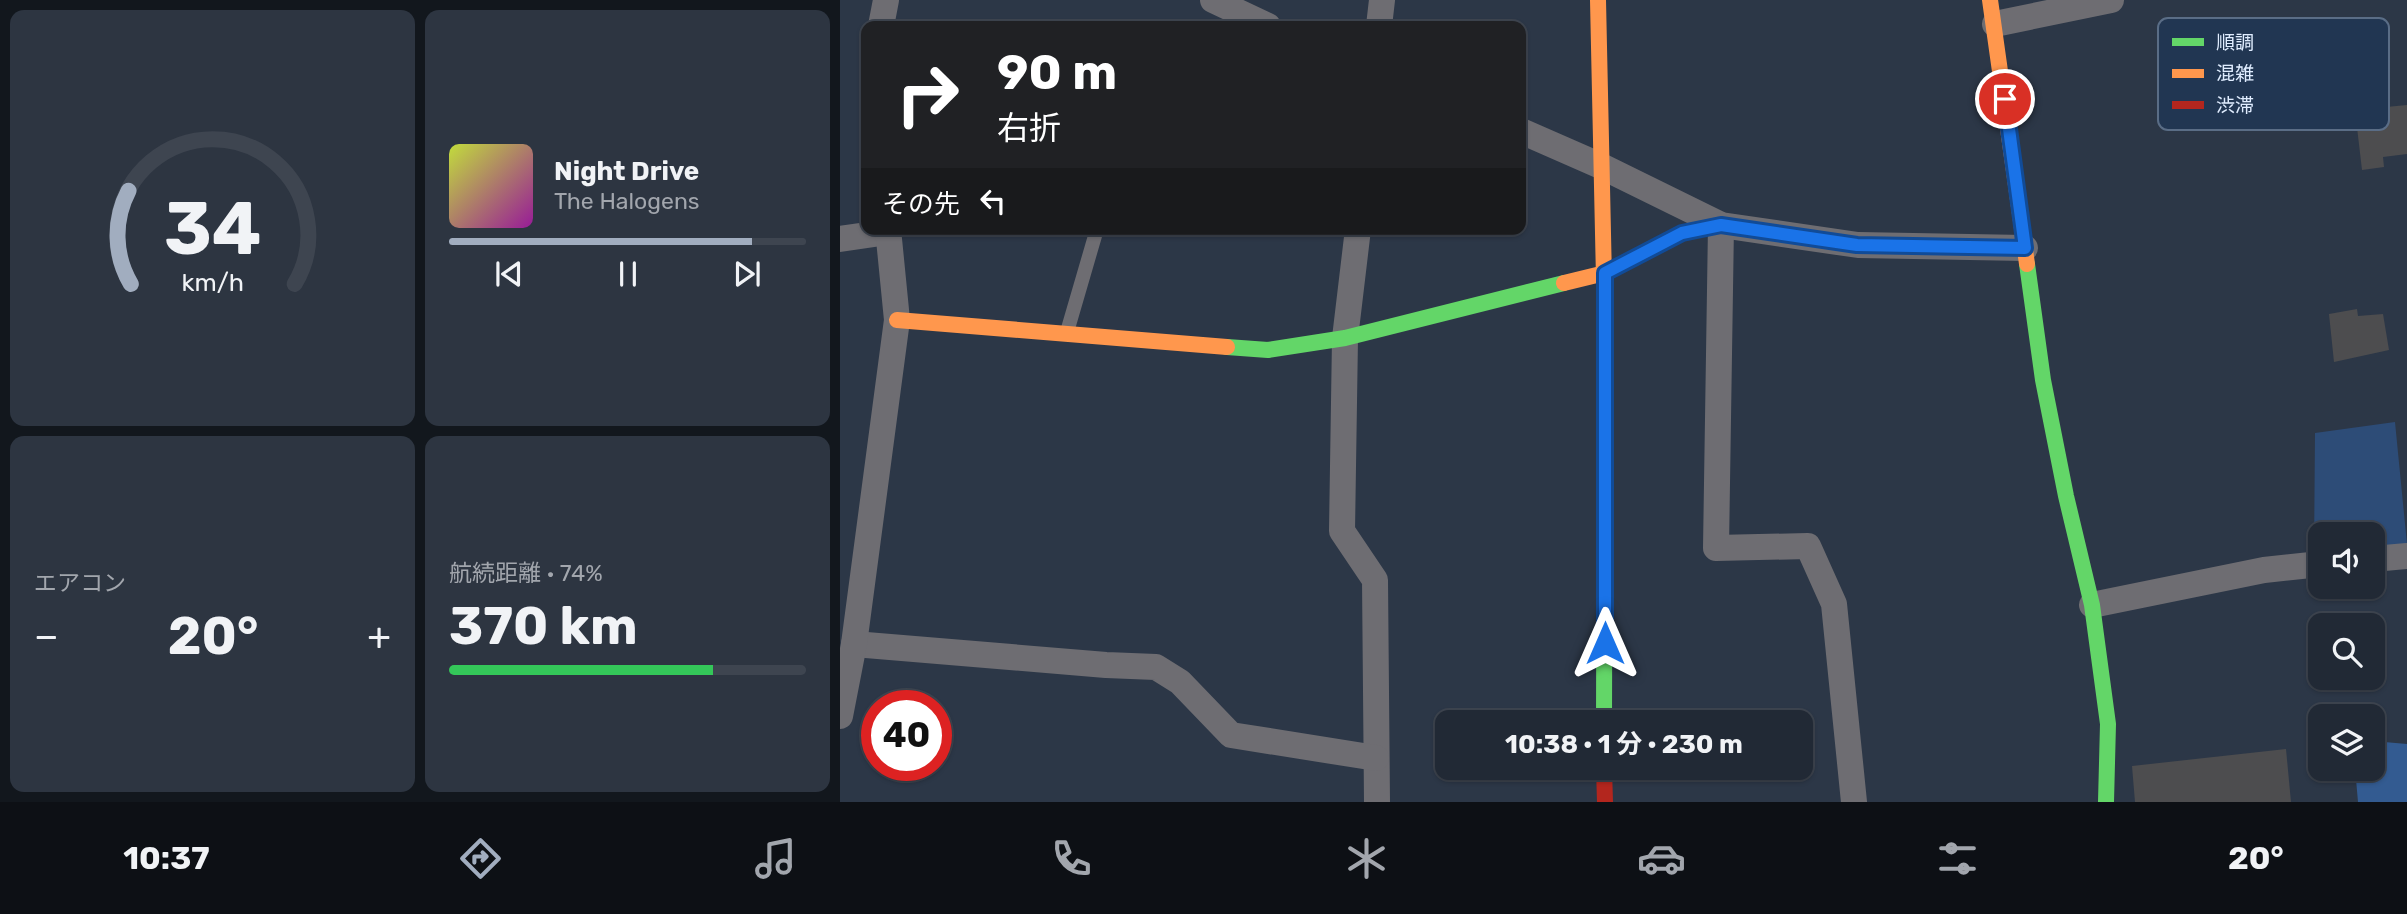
<!DOCTYPE html>
<html lang="ja">
<meta charset="utf-8">
<style>
:root{--surface:#212935;--page:#2d3541;--text:#f1f3f6;--muted:#a2a6ad;--line:#3e4550;--accent:#a1adbf}
body{margin:0;font-family:Rubik,"Noto Sans JP",sans-serif;background:var(--page);color:var(--text);height:100vh;display:flex;flex-direction:column;font-size:26px;white-space:nowrap}
*{box-sizing:border-box;margin:0}
p{font-size:23px;color:var(--muted)}
.icon{flex:none;width:38px;height:38px;fill:none;stroke:currentColor;stroke-width:2;stroke-linecap:round;stroke-linejoin:round}
.map{position:relative;flex:1;overflow:hidden}
.drawer{display:flex;flex-direction:column;gap:10px;padding:10px;background:#12171d;width:840px}
.drawer>*{flex:none}
.banner{position:absolute;left:21px;top:21px;width:665px;height:214px;border-radius:14px;box-shadow:0 2px 5px #0004,0 0 0 2px var(--line);background:#202124;color:#fff;overflow:hidden}
.fabs{position:absolute;left:1468px;top:522px;display:grid;gap:14px}
.fabs a{display:grid;place-items:center;width:77px;height:77px;border-radius:14px;background:var(--surface);box-shadow:0 2px 5px #0004,0 0 0 2px var(--line);font-size:35px}
.speed{position:absolute;left:21px;top:690px;display:flex;gap:14px;font-size:35px;font-weight:700;text-align:center}
.speed>*{display:grid;place-content:center;width:91px;height:91px;border-radius:50%;background:var(--surface);box-shadow:0 2px 5px #0004,0 0 0 2px var(--line);line-height:1}
.speed .limit{border:10px solid #d22;background:#fff;color:#111}
.pin{position:absolute;display:grid;place-items:center;width:60px;height:60px;color:#fff;margin:-30px;border:4px solid #fff;border-radius:50%;box-shadow:0 2px 7px #0007}
.me{position:absolute;width:77px;margin:-38px;rotate:0deg;stroke-linejoin:round;filter:drop-shadow(0 0 5px #0008)}
.turn{display:flex;align-items:center;gap:24px;height:147px;padding:0 21px;font-size:32px}
.turn .icon{width:91px;height:91px;stroke-width:2.5}
.turn b{display:block;font-size:49px;line-height:60px}
.then{display:flex;align-items:center;height:66px;padding:0 21px;background:#0003;gap:14px;font-size:26px}
.big{font-size:52px;font-weight:700;line-height:1.1}
.drawer .card{flex:1;display:flex;flex-direction:column;justify-content:center;gap:10px;min-width:0;padding:0 24px;border-radius:14px;background:var(--page)}
.drawer .dial{align-items:center;gap:0}
.dial svg{height:182px;overflow:visible;fill:none;stroke:var(--line);stroke-width:7;stroke-linecap:round;text-anchor:middle}
.dial text{fill:var(--text);stroke:none}
.song{display:flex;align-items:center;gap:21px}
.cover{width:84px;height:84px;border-radius:10px;background:linear-gradient(135deg,hsl(70 70% 55%),hsl(300 70% 35%))}
.played{height:7px;border-radius:4px;background:linear-gradient(90deg,var(--accent) 85%,var(--line) 85%)}
.keys{display:flex;justify-content:space-around;direction:ltr}
.heat{display:flex;justify-content:space-between;align-items:center;font-size:38px;direction:ltr}
.charge{height:10px;border-radius:5px;background:linear-gradient(90deg,#34c759 74%,var(--line) 0)}
.drawer .tiles{flex:1;display:grid;gap:10px;grid-template-columns:repeat(2,1fr)}
.trip{position:absolute;left:595px;top:710px;width:378px;height:70px;border-radius:14px;background:var(--surface);box-shadow:0 2px 5px #0004,0 0 0 2px var(--line);font-weight:700;line-height:70px;text-align:center}
.dock{display:flex;height:112px;justify-content:space-around;align-items:center;background:#0d1015;color:var(--muted)}
.dock .icon{width:49px;height:49px}
.dock .active{color:var(--accent)}
.dock b{font-size:32px;color:var(--text)}
main{display:flex;flex:1;min-height:0}
.map>svg:first-child{display:block}
.green{fill:#2d4c77}
.forest{fill:#335b91}
.building{fill:#4d4d4f}
.lines{fill:none;stroke-linecap:round;stroke-linejoin:round}
.lane{stroke:#6e6d72;stroke-width:14}
.street{stroke:#6e6d72;stroke-width:26}
.fast{stroke:#63d668;stroke-width:16}
.slow{stroke:#ff974d;stroke-width:16}
.jam{stroke:#b3261e;stroke-width:16}
.route-casing{stroke:#114b97;stroke-width:18}
.route{stroke:#1a73e8;stroke-width:12}
.key{fill:#213652;stroke:#5a6d86;stroke-width:2}
.key-label{font-size:19px;fill:#e0edff}
</style>
<main>
<section class="drawer">
<div class="tiles">
<div class="card dial"><svg viewBox="0 0 100 80">
<path d="M14 69A42 42 0 1 1 86 69"/>
<path d="M14 69A42 42 0 0 1 13 28" stroke="#a1adbf"/>
<text x="50" y="56" font-size="32" font-weight="700">34</text>
<text x="50" y="72" font-size="11">km/h</text>
</svg></div>
<div class="card">
<div class="song"><i class="cover"></i><div><b>Night Drive</b><p>The Halogens</p></div></div>
<div class="played"></div>
<div class="keys"><svg class="icon" aria-label="previous" viewBox="0 0 24 24"><path d="M18 5L8 12l10 7zM5 5v14"/></svg><svg class="icon" aria-label="pause" viewBox="0 0 24 24"><path d="M8 5v14M16 5v14"/></svg><svg class="icon" aria-label="next" viewBox="0 0 24 24"><path d="M6 5l10 7-10 7zM19 5v14"/></svg></div>
</div>
<div class="card"><p>エアコン</p>
<div class="heat"><a>−</a><b class="big">20°</b><a>+</a></div>
</div>
<div class="card"><p>航続距離 · 74%</p><b class="big">370 km</b><div class="charge"></div></div>
</div>
</section>
<div class="map">
<svg width="1567" height="802" viewBox="0 0 1567 802">
<rect width="100%" height="100%" fill="#2c3747"/>
<polygon class="green" points="1555,422 1567,544 1533,548 1533,534 1480,534 1480,554 1474,555 1475,433"/>
<polygon class="forest" points="1533,741 1567,744 1567,802 1518,802 1515,768 1533,768"/>
<g class="building">
<polygon points="1567,105 1567,154 1543,157 1544,167 1522,170 1515,110"/>
<polygon points="1517,309 1518,316 1543,314 1549,350 1494,362 1489,314"/>
<polygon points="1446,749 1451,802 1295,802 1292,766"/>
</g>
<g class="lines">
<polyline class="lane" points="227,332 257,229"/>
<g class="street">
<polyline points="373,0 428,26"/>
<polyline points="1155,24 1271,0"/>
<polyline points="41,26 46,0"/>
<polyline points="539,26 542,0"/>
<polyline points="681,131 761,166 881,225 1018,245 1185,248"/>
<polyline points="881,225 876,548 968,546 994,604 1014,802"/>
<polyline points="518,229 505,338 502,531 535,580 537,802"/>
<polyline points="0,239 48,232"/>
<polyline points="1533,559 1567,556"/>
<polyline points="1252,605 1424,570 1480,564"/>
<polyline points="14,644 266,665 316,667 340,682 391,735 536,758"/>
<polyline points="0,716 14,644 57,320 48,229"/>
</g>
<g class="fast">
<polyline points="1187,264 1203,380 1226,496 1252,605 1268,724 1266,802"/>
<polyline points="387,347 428,350 505,338 724,283"/>
<polyline points="764,723 765,326"/>
</g>
<g class="slow">
<polyline points="758,0 765,326"/>
<polyline points="1150,0 1187,264"/>
<polyline points="724,283 765,273 842,233 881,225"/>
<polyline points="57,320 387,347"/>
</g>
<polyline class="jam" points="764,768 765,802"/>
</g>
<g class="lines">
<g class="route-casing">
<polyline id="route" points="765,643 765,273 842,233 881,225 1017,245 1185,248 1165,99"/>
</g>
<use href="#route" class="route"/>
</g>
<rect x="1318" y="18" width="231" height="112" rx="10" class="key"/>
<rect x="1332" y="38" width="32" height="8" fill="#63d668"/>
<rect x="1332" y="69" width="32" height="9" fill="#ff974d"/>
<rect x="1332" y="101" width="32" height="8" fill="#b3261e"/>
<g class="key-label">
<text x="1376" y="49">順調</text>
<text x="1376" y="80">混雑</text>
<text x="1376" y="112">渋滞</text>
</g>
</svg>
<div class="fabs">
<a><svg class="icon" aria-label="sound" viewBox="0 0 24 24"><path d="M4 9h4l5-4v14l-5-4H4zM17 9q2 3 0 6"/></svg></a>
<a><svg class="icon" aria-label="search" viewBox="0 0 24 24"><circle cx="10" cy="10" r="6"/><path d="M15 15l6 6"/></svg></a>
<a><svg class="icon" aria-label="layers" viewBox="0 0 24 24"><path d="M12 4l9 5-9 5-9-5zM3 14l9 5 9-5"/></svg></a>
</div>
<div class="speed"><div class="limit">40</div></div>
<div class="pin" style="left:1165px;top:99px;background:#d93025"><svg class="icon" aria-label="arrive" viewBox="0 0 24 24"><path d="M6 21V4h12l-3 4 3 4H6"/></svg></div>
<svg class="me" style="left:765px;top:643px" viewBox="-20 -20 40 40"><path d="M0-17L14 15 0 8-14 15z" fill="#1a73e8" stroke="#fff" stroke-width="4"/></svg>
<div class="trip">10:38 · 1 分 · 230 m</div>
<div class="banner">
<div class="turn"><svg class="icon" aria-label="right" viewBox="0 0 24 24"><path d="M7 20v-9h11M14 6l5 5-5 5"/></svg><div><b>90 m</b>右折</div></div>
<div class="then">その先<svg class="icon" aria-label="left" viewBox="0 0 24 24"><path d="M17 20v-9H6M10 6l-5 5 5 5"/></svg></div>
</div>
</div>
</main>
<nav class="dock">
<b>10:37</b>
<svg class="icon active" aria-label="directions" viewBox="0 0 24 24"><path d="M12 3l9 9-9 9-9-9zM9 14v-3h6M13 9l2 2-2 2"/></svg>
<svg class="icon" aria-label="music" viewBox="0 0 24 24"><path d="M9 18V5l10-2v13"/><circle cx="6" cy="18" r="3"/><circle cx="16" cy="16" r="3"/></svg>
<svg class="icon" aria-label="phone" viewBox="0 0 24 24"><path d="M5 4h4l2 5-3 2q2 4 5 5l2-3 5 2v4C11 20 4 13 5 4z"/></svg>
<svg class="icon" aria-label="climate" viewBox="0 0 24 24"><path d="M12 3v18M4 7l16 10M4 17L20 7"/></svg>
<svg class="icon" aria-label="car" viewBox="0 0 24 24"><path d="M5 17H2v-5l4-1 3-4h7l3 4 3 1v5h-3M9 17h6M6 11h13"/><circle cx="7" cy="17" r="2"/><circle cx="17" cy="17" r="2"/></svg>
<svg class="icon" aria-label="filters" viewBox="0 0 24 24"><path d="M4 7h16M4 17h16"/><circle cx="9" cy="7" r="2"/><circle cx="15" cy="17" r="2"/></svg>
<b>20°</b>
</nav>
